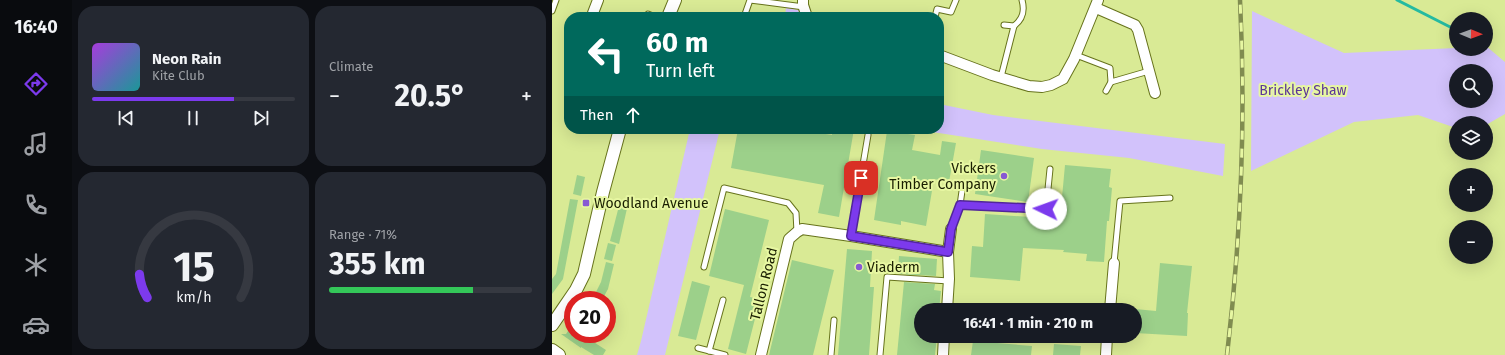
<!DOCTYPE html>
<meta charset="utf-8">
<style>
:root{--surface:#171b24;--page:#242831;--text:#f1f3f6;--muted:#9ea1a6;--line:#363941;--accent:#7c3aed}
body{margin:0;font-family:"Fira Sans",sans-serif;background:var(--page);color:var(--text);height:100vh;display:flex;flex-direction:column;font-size:15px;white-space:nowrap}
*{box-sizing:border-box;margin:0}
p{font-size:13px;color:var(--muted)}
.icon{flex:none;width:22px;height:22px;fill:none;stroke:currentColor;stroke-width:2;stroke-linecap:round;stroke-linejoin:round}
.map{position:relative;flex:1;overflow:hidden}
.panel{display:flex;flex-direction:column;gap:6px;padding:6px;background:#0d0f14;width:480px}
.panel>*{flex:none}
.top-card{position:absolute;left:12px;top:12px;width:380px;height:122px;border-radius:16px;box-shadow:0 4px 16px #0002;background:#00695c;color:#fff;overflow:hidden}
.needle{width:26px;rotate:91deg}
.tools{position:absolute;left:897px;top:12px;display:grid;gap:8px}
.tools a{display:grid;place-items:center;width:44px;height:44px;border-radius:50%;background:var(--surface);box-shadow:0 4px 16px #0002;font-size:20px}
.speed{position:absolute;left:12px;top:291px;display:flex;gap:8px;font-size:20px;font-weight:700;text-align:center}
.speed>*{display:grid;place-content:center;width:52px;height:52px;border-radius:50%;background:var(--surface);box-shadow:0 4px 16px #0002;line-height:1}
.speed .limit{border:6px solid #d22;background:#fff;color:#111}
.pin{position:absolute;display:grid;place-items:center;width:34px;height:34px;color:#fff;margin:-17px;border-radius:8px;box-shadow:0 2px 6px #0006}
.me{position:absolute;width:44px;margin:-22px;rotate:273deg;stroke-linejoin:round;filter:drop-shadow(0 0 3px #0008)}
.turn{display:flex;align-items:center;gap:14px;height:84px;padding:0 16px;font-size:18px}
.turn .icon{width:52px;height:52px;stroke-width:2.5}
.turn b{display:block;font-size:28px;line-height:34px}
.then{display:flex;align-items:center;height:38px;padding:0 16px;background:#0003;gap:8px;font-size:15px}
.big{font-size:30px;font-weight:700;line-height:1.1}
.panel .tile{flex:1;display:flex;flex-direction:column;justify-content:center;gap:6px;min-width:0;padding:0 14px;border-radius:16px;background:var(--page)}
.panel .dial{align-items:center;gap:0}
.dial svg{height:104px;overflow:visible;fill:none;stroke:var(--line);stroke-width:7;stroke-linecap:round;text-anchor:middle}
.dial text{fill:var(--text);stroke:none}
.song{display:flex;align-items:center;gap:12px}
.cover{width:48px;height:48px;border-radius:6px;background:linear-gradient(135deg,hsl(280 70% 55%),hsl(180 70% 35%))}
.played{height:4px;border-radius:2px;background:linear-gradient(90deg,var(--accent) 70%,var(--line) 70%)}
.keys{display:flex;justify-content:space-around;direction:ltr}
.heat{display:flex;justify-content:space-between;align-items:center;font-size:22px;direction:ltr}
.charge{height:6px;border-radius:3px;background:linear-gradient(90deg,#34c759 71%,var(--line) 0)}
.panel .tiles{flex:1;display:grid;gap:6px;grid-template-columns:repeat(2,1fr)}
.trip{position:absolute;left:362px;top:303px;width:228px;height:40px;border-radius:20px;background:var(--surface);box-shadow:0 4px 16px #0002;font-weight:700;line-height:40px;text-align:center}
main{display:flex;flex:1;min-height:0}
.tab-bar{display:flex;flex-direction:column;width:72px;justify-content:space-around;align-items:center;background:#090b0e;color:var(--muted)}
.tab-bar .icon{width:28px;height:28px}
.tab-bar .selected{color:var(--accent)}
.tab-bar b{font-size:18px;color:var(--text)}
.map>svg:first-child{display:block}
.green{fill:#d2c2fb;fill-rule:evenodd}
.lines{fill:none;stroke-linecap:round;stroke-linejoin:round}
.stream{stroke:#25baa1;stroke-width:3}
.building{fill:#9cd08a}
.service-casing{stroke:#67731c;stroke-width:7}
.minor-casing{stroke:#67731c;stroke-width:12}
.tertiary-casing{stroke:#67731c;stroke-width:14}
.service{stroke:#fff;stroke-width:5}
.minor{stroke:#fff;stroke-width:10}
.tertiary{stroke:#fff;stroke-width:12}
.rail-casing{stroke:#808c50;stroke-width:4.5}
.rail{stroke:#e7f7a2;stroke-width:3;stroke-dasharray:9;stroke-linecap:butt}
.route-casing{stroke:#51269a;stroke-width:10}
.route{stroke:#7c3aed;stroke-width:7}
.poi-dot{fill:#8759d3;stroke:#e7f7a2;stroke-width:1.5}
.labels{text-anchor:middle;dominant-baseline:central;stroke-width:4;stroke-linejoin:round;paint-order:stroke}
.park-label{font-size:14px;fill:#5b3597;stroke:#e7f7a2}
.poi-label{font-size:14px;fill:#191e00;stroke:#e7f7a2;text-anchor:start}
.street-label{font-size:14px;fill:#191e00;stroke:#e7f7a2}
</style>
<main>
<nav class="tab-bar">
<b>16:40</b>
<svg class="icon selected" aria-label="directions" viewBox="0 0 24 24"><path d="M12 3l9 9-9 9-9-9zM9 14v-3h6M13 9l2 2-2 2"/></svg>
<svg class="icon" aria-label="music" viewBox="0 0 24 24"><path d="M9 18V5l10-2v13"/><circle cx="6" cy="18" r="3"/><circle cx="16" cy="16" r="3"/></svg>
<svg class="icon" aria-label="phone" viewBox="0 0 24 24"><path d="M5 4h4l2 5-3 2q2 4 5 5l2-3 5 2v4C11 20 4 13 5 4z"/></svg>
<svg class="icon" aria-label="climate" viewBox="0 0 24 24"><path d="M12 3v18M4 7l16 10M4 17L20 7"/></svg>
<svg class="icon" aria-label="car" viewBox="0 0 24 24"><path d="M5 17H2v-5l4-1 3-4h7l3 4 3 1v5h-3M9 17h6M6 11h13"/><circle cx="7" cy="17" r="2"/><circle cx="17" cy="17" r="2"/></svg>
</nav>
<section class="panel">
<div class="tiles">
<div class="tile">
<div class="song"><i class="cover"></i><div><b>Neon Rain</b><p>Kite Club</p></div></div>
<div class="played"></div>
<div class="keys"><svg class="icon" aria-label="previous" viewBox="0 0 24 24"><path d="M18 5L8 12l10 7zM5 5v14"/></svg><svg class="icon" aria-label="pause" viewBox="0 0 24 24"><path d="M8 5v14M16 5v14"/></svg><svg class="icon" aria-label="next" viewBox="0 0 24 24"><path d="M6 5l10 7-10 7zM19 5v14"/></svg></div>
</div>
<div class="tile"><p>Climate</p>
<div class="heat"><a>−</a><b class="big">20.5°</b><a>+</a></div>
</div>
<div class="tile dial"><svg viewBox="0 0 100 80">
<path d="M14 69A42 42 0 1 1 86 69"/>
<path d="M14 69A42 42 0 0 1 8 51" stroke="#7c3aed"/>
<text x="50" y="56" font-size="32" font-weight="700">15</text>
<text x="50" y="72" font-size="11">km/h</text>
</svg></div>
<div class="tile"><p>Range · 71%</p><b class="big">355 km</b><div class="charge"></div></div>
</div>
</section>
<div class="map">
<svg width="953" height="355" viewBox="0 0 953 355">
<rect width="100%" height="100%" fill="#d9ea95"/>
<g class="green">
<polygon points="234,8 246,10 250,17 233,17"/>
<path d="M700,11L792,53L904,48L934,49V46L953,62V114L934,125V123H904V128L866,115L802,122L699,171ZM904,71H934V101H904Z"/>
<polygon points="387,104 441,115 673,144 671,176 577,158 490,149 361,129 387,129"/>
<polygon points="138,129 168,129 113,355 85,355 89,341"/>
</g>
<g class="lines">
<polyline class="stream" points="845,0 904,30"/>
</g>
<g class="building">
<polygon points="186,129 243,129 280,135 280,129 302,129 287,217 266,213 272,185 179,168"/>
<polygon points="335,131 363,135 360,150 388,155 390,141 404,143 397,182 382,179 374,226 349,221 349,225 322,220"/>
<polygon points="429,150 482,158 476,202 423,194"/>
<polygon points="513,165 559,169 557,187 560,188 557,221 555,221 552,262 534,261 535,254 511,252 512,250 471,248 468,281 418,277 420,246 431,247 433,214 508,219"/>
<polygon points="25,175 33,177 29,196 21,194"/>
<polygon points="18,199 26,200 11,279 0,294 0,279 4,274"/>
<polygon points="68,202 76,204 67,244 58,241"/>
<polygon points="173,209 217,220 198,297 208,299 194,354 176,349 192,285 157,276"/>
<polygon points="56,243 64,245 60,261 52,259"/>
<polygon points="295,249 320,251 318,287 322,287 317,355 286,355"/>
<polygon points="347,256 385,259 384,276 346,274"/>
<polygon points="240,260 282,270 261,355 217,355"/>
<polygon points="54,262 62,264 56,289 50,300 45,300 41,298 49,282"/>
<polygon points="608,263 640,266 635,313 636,313 635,336 583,333 583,309 604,311"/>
<polygon points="140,281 158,286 144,340 126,336"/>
<polygon points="352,282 383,284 382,290 389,291 387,310 369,310 369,336 385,336 383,355 345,355"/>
<polygon points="21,324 21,334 27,334 39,343 40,341 54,350 51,355 42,355 29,347 29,348 9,334 14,334"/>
<polygon points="421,341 480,346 479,355 419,355"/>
<polygon points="502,344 529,346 528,355 501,355"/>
</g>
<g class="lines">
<g class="service-casing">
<g id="service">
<polyline points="0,11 4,0"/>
<polyline points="95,17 96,14 103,17"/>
<polyline points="192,17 198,0 252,7"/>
<polyline points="383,17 385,9 399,12 404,0"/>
<path d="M452,25L462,26C471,19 473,11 470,0"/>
<polyline points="524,55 558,68 559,82 597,71"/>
<polyline points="449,77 462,26"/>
<polyline points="554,91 559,82"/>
<polyline points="408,205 494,209 498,169"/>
<polyline points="399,229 408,205 410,191"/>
<polyline points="299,236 316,135"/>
<polyline points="562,263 568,201 618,198"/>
<polyline points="152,267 172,188 236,203 244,213 245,232"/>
<polyline points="146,348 173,355"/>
<polyline points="157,351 171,300"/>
<polyline points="279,355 282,320"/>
<polyline points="328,355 335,277 397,281"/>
</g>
</g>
<g class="minor-casing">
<g id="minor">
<polyline points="251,0 251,5 255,17"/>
<polyline points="544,8 583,25 586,30 603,93"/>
<polyline points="41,17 41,13 46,0"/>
<polyline points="387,55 440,75 477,86 490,87 499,85 511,79 522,59 546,0"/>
<polyline points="396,252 399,229"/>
<polyline points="558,310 562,263"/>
<polyline points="209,355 237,239 245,232 250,229 299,236 396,252 397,279 395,310"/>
<polyline points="391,355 392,336"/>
<polyline points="554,355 555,336"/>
</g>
</g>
<g class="tertiary-casing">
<g id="tertiary">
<polyline points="116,17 123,0"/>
<polyline points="0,325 24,290 32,274 51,192 68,129"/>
<polyline points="0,350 7,355"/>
</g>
</g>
<use href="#service" class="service"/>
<use href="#minor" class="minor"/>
<use href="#tertiary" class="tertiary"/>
<g class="rail-casing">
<path id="rail" d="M675,355C689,237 694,118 688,0"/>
</g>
<use href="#rail" class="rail"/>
</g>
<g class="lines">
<g class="route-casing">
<polyline id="route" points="309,178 299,236 396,252 399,229 408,205 494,209"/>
</g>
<use href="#route" class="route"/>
</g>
<g class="poi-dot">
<circle cx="452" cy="176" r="4"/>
<rect x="30" y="199" width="8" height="8" rx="2"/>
<circle cx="307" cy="267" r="4"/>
</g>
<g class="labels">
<g class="park-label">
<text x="751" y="90">Brickley Shaw</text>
</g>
<g class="poi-label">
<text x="444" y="168" text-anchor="end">Vickers<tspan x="444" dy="16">Timber Company</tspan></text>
<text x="42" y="203">Woodland Avenue</text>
<text x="315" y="267">Viaderm</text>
</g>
<g class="street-label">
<text transform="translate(212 284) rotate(-76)">Tallon Road</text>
</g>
</g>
</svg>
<div class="tools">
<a><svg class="needle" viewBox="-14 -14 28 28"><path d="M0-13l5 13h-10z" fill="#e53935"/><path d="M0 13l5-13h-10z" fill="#9ea1a6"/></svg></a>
<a><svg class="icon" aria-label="search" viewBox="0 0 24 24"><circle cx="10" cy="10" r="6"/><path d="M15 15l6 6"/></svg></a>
<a><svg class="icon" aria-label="layers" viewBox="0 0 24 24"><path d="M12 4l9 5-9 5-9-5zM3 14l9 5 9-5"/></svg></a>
<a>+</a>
<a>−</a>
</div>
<div class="speed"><div class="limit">20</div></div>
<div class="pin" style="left:309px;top:178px;background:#d93025"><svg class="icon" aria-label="arrive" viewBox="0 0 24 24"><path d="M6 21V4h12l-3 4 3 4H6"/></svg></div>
<svg class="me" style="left:494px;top:209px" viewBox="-20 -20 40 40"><circle r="19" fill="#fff"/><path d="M0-13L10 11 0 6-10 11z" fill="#7c3aed"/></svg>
<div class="trip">16:41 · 1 min · 210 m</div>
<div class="top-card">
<div class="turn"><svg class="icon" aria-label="left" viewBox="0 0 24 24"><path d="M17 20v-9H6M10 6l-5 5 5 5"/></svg><div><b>60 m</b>Turn left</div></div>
<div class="then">Then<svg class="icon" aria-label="ahead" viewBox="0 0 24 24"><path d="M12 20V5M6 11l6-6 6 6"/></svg></div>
</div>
</div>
</main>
